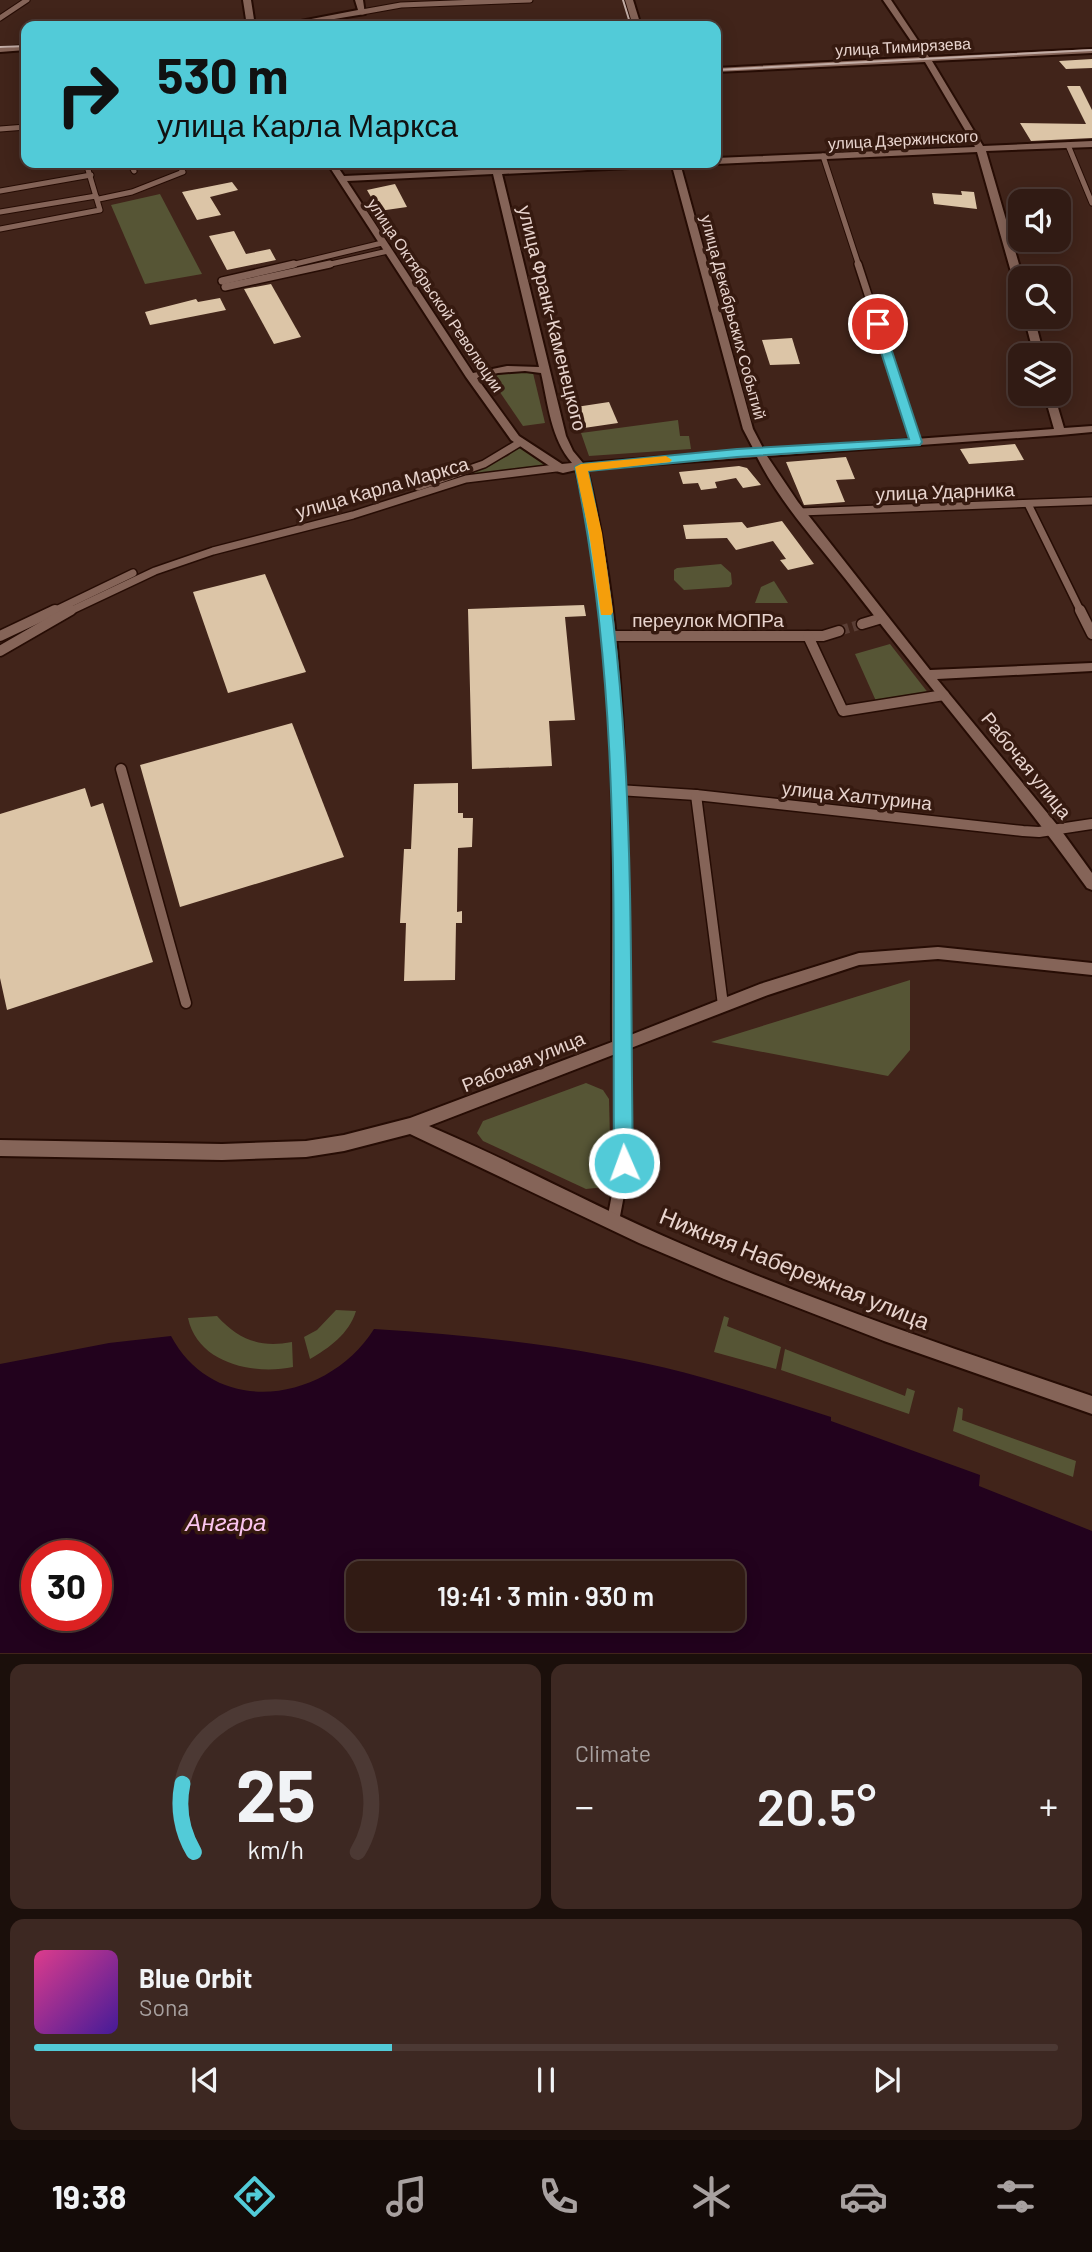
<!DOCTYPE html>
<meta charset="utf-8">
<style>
:root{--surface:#311b14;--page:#3d2822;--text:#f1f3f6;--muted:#a8a1a0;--line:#4c3934;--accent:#52cbd8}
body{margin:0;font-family:Barlow,sans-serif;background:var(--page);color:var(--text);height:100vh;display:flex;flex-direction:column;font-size:26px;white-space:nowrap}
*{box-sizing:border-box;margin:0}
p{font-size:23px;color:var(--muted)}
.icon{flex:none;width:38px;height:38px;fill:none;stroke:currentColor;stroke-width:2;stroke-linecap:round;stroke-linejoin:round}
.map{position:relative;height:1654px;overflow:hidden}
.panel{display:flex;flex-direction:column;gap:10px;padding:10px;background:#1b0f0b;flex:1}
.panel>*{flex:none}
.hud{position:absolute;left:21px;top:21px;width:700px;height:147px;border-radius:14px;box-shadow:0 4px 18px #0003,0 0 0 2px var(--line);background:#52cbd8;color:#111;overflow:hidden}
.tools{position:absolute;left:1008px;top:189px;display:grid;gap:14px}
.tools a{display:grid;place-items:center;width:63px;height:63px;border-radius:14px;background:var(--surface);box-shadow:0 4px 18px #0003,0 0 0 2px var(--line);font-size:35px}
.speed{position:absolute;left:21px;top:1540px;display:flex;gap:14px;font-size:35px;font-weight:700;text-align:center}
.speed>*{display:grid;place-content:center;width:91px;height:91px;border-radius:50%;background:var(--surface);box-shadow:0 4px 18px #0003,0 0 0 2px var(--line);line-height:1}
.speed .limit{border:10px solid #d22;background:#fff;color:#111}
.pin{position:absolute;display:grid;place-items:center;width:60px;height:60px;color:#fff;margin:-30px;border:4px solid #fff;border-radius:50%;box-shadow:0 2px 7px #0007}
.me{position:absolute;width:77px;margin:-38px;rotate:358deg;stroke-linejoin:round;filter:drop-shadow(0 0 5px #0008)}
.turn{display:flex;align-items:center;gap:24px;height:147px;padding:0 21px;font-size:32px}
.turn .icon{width:91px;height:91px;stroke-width:2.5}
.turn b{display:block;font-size:49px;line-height:60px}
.big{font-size:52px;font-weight:600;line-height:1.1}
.panel .card{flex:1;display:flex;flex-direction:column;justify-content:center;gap:10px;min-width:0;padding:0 24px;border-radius:14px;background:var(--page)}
.panel .dial{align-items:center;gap:0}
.dial svg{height:182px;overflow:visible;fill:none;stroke:var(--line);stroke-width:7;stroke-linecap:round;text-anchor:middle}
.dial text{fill:var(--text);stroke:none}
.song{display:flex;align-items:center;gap:21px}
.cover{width:84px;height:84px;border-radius:10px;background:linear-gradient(135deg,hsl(330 70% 55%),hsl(260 70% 35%))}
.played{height:7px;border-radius:4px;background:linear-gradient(90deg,var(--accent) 35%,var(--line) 35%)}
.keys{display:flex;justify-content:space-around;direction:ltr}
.heat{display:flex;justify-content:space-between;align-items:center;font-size:38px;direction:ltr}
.panel .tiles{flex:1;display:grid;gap:10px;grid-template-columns:1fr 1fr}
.card:last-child{grid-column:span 2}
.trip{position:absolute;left:346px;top:1561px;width:399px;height:70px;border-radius:14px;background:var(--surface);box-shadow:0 4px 18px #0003,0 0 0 2px var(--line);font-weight:600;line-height:70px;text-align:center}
.dock{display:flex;height:112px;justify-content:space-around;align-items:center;background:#140b08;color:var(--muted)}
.dock .icon{width:49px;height:49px}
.dock .on{color:var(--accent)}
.dock b{font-size:32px;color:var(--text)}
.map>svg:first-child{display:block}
.green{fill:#565535}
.water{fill:#22021d;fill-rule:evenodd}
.building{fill:#dcc5a7}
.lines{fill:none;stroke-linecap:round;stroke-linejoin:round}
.street-tunnel{stroke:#5a3e35;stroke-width:10;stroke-dasharray:10 4.5;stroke-linecap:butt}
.street-far3-casing{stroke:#260c04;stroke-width:7}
.street-far2-casing{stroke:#260c04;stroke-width:10}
.street-far1-casing{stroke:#260c04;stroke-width:13}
.street-casing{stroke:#260c04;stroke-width:16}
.secondary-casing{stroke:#260c04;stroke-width:4}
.street-far3{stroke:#856458;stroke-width:5}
.street-far2{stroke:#856458;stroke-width:7}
.street-far1{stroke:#856458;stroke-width:10}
.street{stroke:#856458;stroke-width:12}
.secondary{fill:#856458;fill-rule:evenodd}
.tram{stroke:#c3ada6;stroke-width:2}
.route{fill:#52cbd8;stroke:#35848c;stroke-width:2}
.slow{fill:#f59e0b}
.labels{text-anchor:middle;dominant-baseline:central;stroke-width:7;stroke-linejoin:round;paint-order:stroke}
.far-street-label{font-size:16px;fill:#e8d4ce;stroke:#361a10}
.street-label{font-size:19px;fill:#e8d4ce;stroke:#361a10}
.near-street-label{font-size:23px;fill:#e8d4ce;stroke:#361a10}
.near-water-label{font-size:24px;font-style:italic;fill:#fbc5ef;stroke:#361a10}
</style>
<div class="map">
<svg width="1092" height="1654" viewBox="0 0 1092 1654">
<rect width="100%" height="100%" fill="#41241a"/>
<g class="green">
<polygon points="160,194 202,274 145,284 111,205"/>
<polygon points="524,371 533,373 545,423 523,426 489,376"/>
<polygon points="678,420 680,436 689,436 691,449 589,456 581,433"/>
<polygon points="518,446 548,467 455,479 508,456"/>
<polygon points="721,564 731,573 732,584 729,587 684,590 674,580 674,570 677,568"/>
<polygon points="774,581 788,603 755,603 761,587"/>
<polygon points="890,644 929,694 876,701 855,654"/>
<polygon points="910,980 910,1050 888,1076 711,1042"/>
<polygon points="586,1083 603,1090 609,1099 611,1179 605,1187 586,1189 483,1141 477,1133 483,1121"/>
<path d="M336,1310L356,1311C349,1334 329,1348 310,1359L304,1337L317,1330Z"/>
<path d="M217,1316C239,1340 260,1348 292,1342L293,1367C254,1375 198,1364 188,1318Z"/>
<polygon points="724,1316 729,1318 727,1326 781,1347 776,1369 714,1352"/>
<polygon points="785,1349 905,1396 907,1388 915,1391 909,1414 781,1370"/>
<polygon points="958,1407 963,1409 962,1420 1076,1461 1073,1477 953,1431"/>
</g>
<path class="water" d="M374,1329C451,1334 527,1341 603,1355C681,1368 756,1393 831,1417V1421L980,1475L979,1486L1092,1531V1653H0V1364L109,1343L171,1336C216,1420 328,1402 374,1329ZM37,1556H96V1615H37ZM359,1573H733V1619H359Z"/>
<g class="building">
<polygon points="1092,59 1092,68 1066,69 1059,61"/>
<polygon points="1067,86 1080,86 1092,110 1092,138 1031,141 1020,123 1086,124"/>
<polygon points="232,182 238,190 210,197 221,215 197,220 182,192"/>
<polygon points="395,184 407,207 379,211 367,190"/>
<polygon points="961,191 974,192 977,209 934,204 932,193 962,195"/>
<polygon points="234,231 246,254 270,249 276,260 227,270 209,236"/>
<polygon points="271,284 301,337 274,344 244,289"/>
<polygon points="220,298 226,310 150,325 145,312 196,299 198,302"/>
<polygon points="792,338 800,364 770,365 762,340"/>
<polygon points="609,402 618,423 584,428 576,407"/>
<polygon points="1015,444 1024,460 969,464 960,449"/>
<polygon points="846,457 855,479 836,480 845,502 804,505 786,462"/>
<polygon points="739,466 747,468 761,485 743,488 736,478 715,482 717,488 701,490 698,483 683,484 679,472"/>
<polygon points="782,521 814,564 788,570 780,560 786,559 773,541 736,550 727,538 686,539 683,525 742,522 747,528"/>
<polygon points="265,574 306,672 228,693 193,592"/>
<polygon points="584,605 586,616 565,617 575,720 549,721 552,766 472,769 468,609"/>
<polygon points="292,723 344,857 180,907 140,765"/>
<polygon points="458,783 458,813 463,813 463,818 473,818 472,847 458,848 457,912 462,911 462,923 456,923 455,980 404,981 406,923 400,923 404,849 411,849 414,784"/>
<polygon points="85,788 91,807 103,803 153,962 7,1010 0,978 0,814"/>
</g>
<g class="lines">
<polyline class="street-tunnel" points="839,631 862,624"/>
<g class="street-far3-casing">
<g id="street-far3">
<polyline points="362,12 401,5 530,0"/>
<polyline points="0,18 27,0"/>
<polyline points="0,129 26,127"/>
<polyline points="1068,145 1092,203"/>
<polyline points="823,156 859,266"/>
<polyline points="130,163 134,171"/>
<polyline points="0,191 91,175"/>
<polyline points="99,199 132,192 183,172 178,163"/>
<polyline points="0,212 96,196"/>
<polyline points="0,229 100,210 86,163"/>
<polyline points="287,266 382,243"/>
<polyline points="322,266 388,251"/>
</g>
</g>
<g class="street-far2-casing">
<g id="street-far2">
<polyline points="858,264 916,442"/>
<polyline points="222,281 294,264"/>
<polyline points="225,287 330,264"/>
<polyline points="418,487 484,464 519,443"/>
<polyline points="1028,504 1081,612"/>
<polyline points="800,512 1092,501"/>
<polyline points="52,612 133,573"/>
<polyline points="68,612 155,571 213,551 353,515 466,479 556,468"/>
</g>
</g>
<g class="street-far1-casing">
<g id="street-far1">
<polyline points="1080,610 1092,634"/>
<polyline points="862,624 882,618"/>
<polyline points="0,636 55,610"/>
<polyline points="609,636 823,636 839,631"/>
<polyline points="808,636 843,711 944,695"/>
<polyline points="0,651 71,610"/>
<polyline points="121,769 186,1003"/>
<polyline points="618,790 696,795 1023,831 1039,832 1092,824"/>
<polyline points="696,795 723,1005"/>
<polyline points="620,1044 621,1064"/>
</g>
</g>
<g class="street-casing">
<polyline id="street" points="613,1221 624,1163 621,1062"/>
</g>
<g class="secondary-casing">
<g id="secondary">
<polygon points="243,0 251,0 255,26 247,26"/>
<polygon points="355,0 363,0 365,14 291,26 275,26 358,10"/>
<polygon points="625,0 633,0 641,26 633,26"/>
<polygon points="883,0 891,0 929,57 1092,49 1092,53 932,61 983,146 1092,141 1092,147 986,151 1023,278 1020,278 1020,289 1015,286 977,152 716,164 713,163 716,163 716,158 975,147 925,62 716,72 716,68 922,57"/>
<polygon points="26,46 26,50 0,52 0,48"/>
<path d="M327,163H335L344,176L628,163H680L753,429L764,450L1054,429L1044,394H1054L1064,428L1092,426V432L1060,435L767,456L798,502L930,670L1092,663V671L937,679L1058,826L1092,873V890L1087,888C1014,786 931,690 854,590C821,547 781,505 757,457L587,469C634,653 625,847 628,1036L760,984L859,953L938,947L1092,963V975L938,959L859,965L768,995L429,1126C516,1163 598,1208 684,1245C817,1303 955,1349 1092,1396V1414L884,1341L724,1279L639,1243L410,1134L344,1151L306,1157L222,1160L0,1156V1140L222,1144L306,1141L344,1135L410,1118L612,1042C611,852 622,656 576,470L563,473L552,470L551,467L511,440L466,377ZM672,166L743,429L754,450L583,463L573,451L566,436L502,174ZM493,174L539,367L507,366L473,373L347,181ZM525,371L541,373C548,404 551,439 572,463L562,464L519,436L477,378L498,373Z"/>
<polygon points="1024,317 1034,317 1044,355 1034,355"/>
</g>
</g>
<use href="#street-far3" class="street-far3"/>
<use href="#street-far2" class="street-far2"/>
<use href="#street-far1" class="street-far1"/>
<use href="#street" class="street"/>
<use href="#secondary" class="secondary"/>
<g class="tram">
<polyline points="623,0 631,26"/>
<polyline points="0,47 26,46"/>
<polyline points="716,70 1092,50"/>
</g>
</g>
<path class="route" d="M878,320L883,324L922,442L920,445L737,457L588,471C638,696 629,933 633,1163L631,1170L624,1172L617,1170L614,1163C612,932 623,695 575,467L581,464L737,449L909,439L872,324Z"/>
<polygon class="slow" points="666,456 672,460 670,462 588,471 602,533 613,612 611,615 601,615 589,533 575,467 581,464"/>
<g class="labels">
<g class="far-street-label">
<text transform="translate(903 46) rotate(-3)">улица Тимирязева</text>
<text transform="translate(903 139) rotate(-3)">улица Дзержинского</text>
<text transform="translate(436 295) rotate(56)">улица Октябрьской Революции</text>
<text transform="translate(734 317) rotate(75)">улица Декабрьских Событий</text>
</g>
<g class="street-label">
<text transform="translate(553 318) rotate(76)">улица Франк-Каменецкого</text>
<text transform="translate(382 487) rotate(-16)">улица Карла Маркса</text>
<text transform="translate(945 491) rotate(-2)">улица Ударника</text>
<text x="708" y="619">переулок МОПРа</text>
<text transform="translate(1027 765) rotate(51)">Рабочая улица</text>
<text transform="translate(857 795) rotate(6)">улица Халтурина</text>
<text transform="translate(523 1061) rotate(-22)">Рабочая улица</text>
</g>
<g class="near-street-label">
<text transform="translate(795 1268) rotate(22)">Нижняя Набережная улица</text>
</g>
<g class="near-water-label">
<text x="226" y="1521">Ангара</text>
</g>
</g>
</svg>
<div class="tools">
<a><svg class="icon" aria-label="sound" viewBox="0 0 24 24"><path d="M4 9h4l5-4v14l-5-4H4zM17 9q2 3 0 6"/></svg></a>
<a><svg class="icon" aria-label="search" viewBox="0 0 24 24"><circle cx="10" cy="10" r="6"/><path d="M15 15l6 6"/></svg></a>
<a><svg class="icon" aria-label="layers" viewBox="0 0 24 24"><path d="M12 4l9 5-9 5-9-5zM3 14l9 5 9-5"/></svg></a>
</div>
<div class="speed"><div class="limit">30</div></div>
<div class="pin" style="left:878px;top:324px;background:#d93025"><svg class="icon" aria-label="arrive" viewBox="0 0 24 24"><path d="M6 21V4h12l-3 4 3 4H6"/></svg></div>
<svg class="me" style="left:624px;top:1163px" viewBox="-20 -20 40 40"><circle r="17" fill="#52cbd8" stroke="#fff" stroke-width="3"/><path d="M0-11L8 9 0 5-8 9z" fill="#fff"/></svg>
<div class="trip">19:41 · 3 min · 930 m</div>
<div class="hud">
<div class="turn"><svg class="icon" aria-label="right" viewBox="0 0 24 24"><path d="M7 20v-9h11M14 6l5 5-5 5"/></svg><div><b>530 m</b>улица Карла Маркса</div></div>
</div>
</div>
<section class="panel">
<div class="tiles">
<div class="card dial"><svg viewBox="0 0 100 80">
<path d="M14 69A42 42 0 1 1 86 69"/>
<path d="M14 69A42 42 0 0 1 9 39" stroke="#52cbd8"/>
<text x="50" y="56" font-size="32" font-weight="700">25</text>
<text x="50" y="72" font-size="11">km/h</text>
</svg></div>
<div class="card"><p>Climate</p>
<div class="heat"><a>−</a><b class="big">20.5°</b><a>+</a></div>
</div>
<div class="card">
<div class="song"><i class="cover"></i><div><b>Blue Orbit</b><p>Sona</p></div></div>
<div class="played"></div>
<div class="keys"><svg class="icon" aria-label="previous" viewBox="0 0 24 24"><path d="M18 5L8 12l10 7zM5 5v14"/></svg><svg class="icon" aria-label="pause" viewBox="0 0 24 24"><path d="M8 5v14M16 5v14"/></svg><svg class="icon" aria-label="next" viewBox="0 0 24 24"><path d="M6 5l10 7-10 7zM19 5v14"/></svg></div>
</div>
</div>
</section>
<nav class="dock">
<b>19:38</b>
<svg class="icon on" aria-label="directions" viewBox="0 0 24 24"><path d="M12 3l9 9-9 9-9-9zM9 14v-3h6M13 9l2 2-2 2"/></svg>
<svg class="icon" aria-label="music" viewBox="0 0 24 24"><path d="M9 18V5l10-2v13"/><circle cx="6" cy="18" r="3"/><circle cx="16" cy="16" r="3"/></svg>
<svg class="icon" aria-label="phone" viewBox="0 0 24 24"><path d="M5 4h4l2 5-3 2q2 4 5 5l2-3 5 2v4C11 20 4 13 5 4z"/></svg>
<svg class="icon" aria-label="climate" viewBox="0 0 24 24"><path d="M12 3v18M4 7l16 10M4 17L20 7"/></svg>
<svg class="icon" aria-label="car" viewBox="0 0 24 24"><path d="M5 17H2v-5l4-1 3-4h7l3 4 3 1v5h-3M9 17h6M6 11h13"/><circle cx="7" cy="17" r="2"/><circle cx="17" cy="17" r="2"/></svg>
<svg class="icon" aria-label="filters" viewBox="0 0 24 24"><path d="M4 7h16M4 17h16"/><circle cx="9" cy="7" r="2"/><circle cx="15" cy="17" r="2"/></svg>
</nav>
